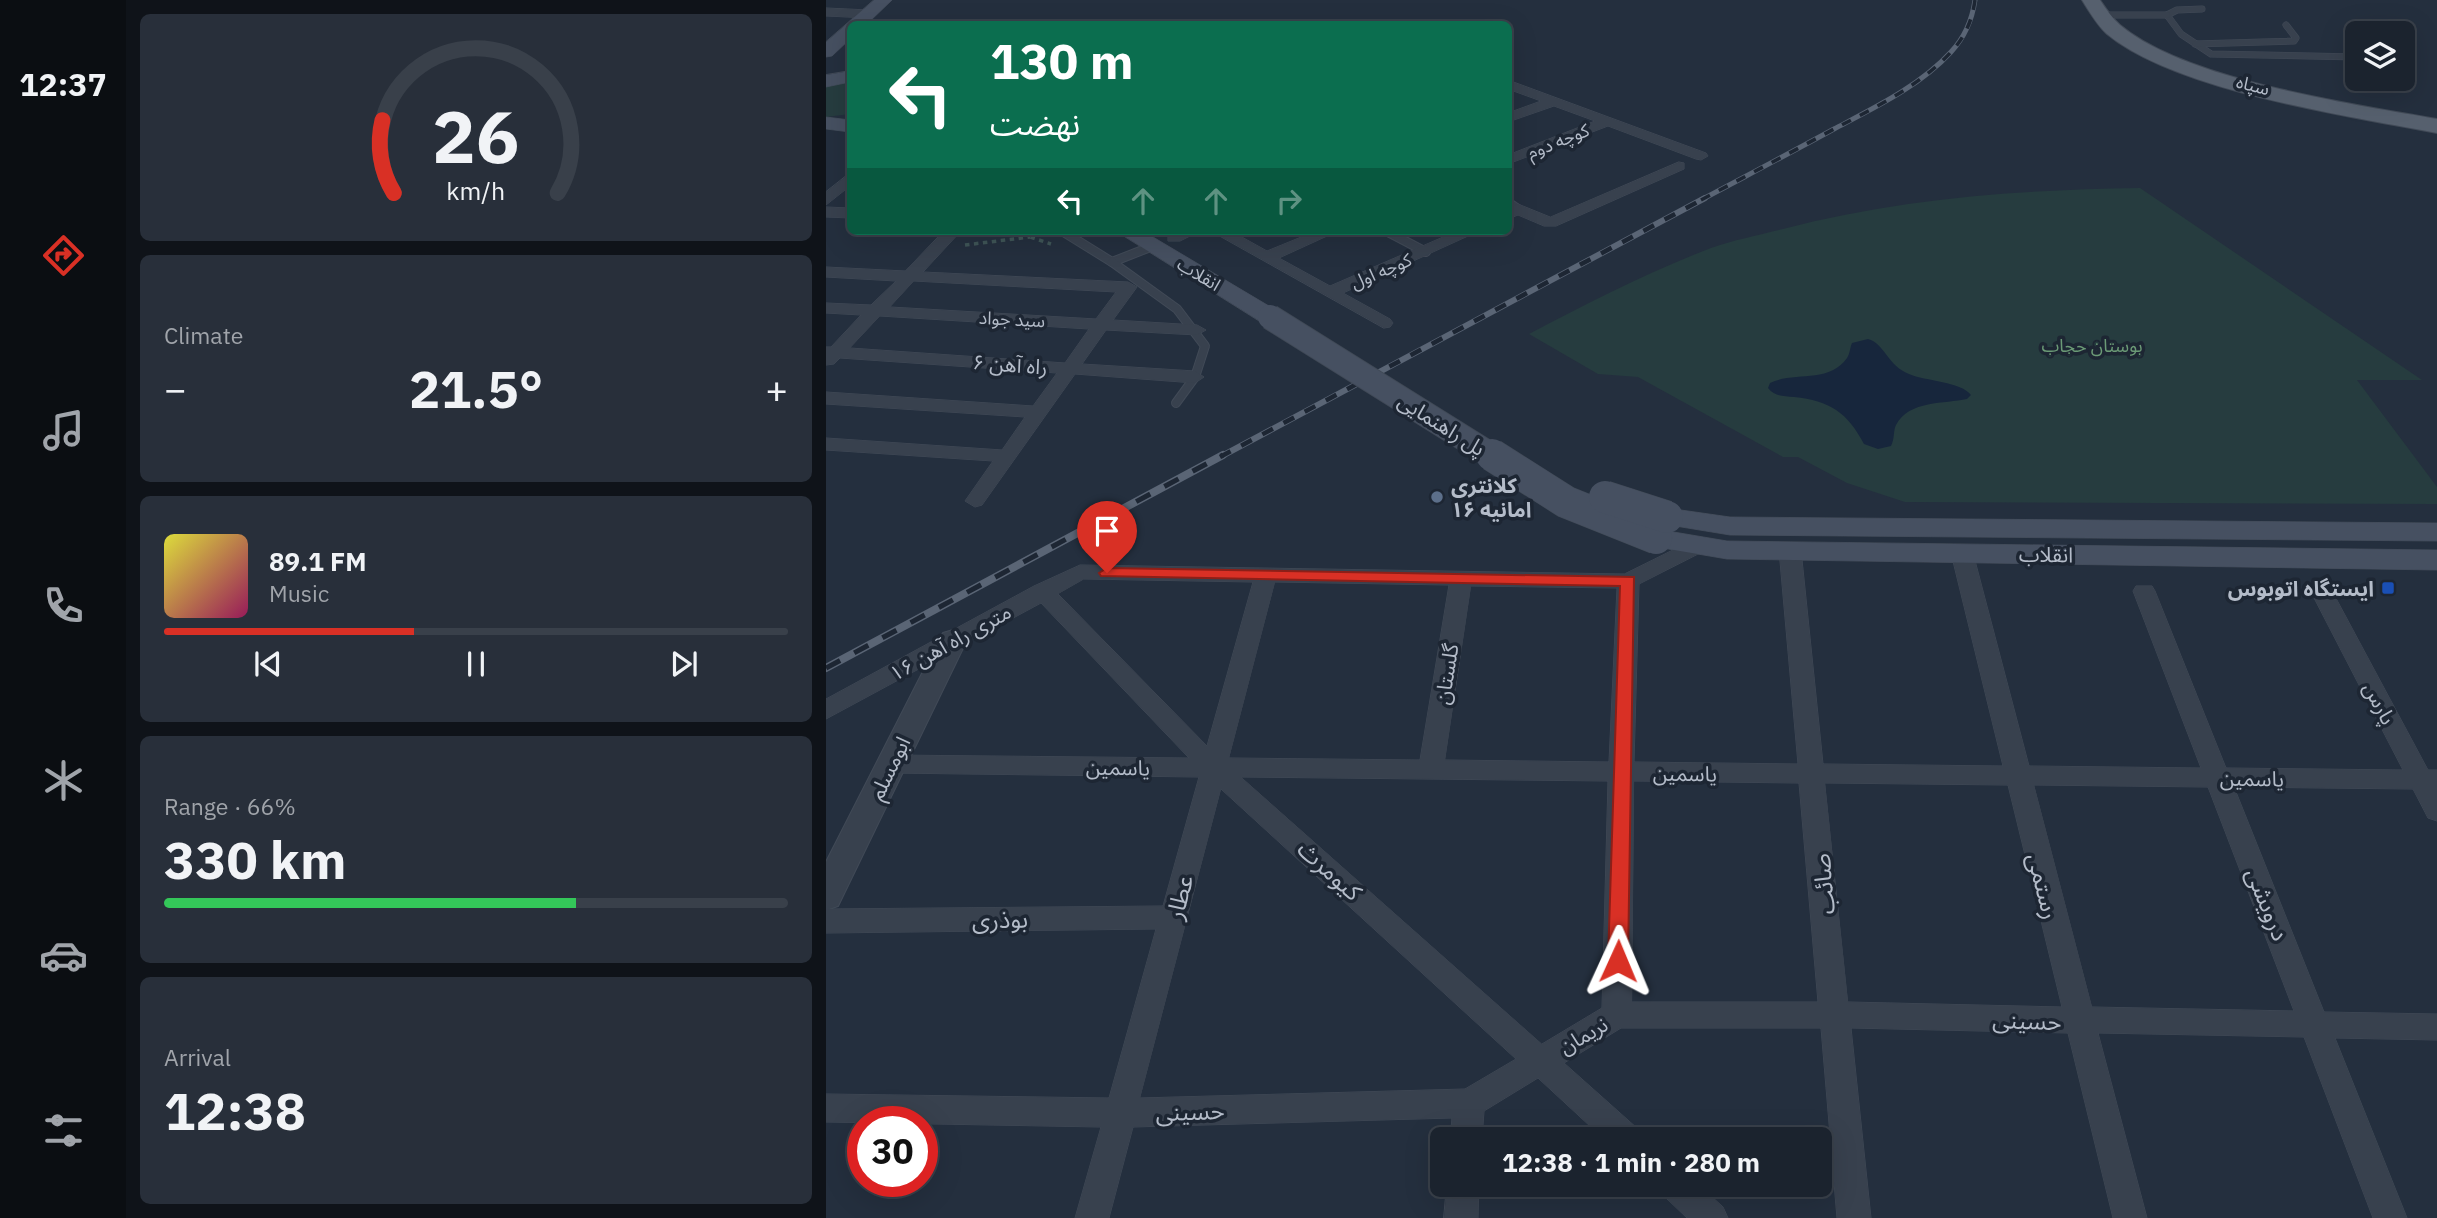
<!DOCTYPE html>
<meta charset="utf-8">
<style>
:root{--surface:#1b232e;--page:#282f3a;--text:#f1f3f6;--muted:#a0a4aa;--line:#39404a;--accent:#d93025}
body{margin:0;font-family:"IBM Plex Sans","Noto Sans Arabic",sans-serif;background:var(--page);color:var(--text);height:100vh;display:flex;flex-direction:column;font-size:26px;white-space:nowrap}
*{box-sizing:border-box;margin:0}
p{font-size:23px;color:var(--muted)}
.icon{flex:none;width:38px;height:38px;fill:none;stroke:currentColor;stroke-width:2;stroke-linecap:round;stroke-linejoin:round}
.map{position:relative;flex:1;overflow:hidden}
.drawer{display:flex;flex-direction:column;gap:14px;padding:14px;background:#0f1319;width:700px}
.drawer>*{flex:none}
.guide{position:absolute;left:21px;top:21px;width:665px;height:214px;border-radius:10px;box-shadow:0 7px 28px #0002,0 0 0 2px var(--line);background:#0b6e4f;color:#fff;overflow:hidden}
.buttons{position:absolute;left:1519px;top:21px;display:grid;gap:14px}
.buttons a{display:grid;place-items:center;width:70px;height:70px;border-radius:10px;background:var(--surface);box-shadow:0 7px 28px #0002,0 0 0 2px var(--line);font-size:35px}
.speed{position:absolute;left:21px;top:1106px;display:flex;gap:14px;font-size:35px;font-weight:700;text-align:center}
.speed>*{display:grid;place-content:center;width:91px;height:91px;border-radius:50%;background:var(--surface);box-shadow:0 7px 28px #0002,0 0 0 2px var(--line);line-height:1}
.speed .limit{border:10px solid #d22;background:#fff;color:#111}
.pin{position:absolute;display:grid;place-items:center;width:60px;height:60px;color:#fff;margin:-72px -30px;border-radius:50% 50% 50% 0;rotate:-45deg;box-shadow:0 0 7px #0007}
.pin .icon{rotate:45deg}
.me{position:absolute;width:77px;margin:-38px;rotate:1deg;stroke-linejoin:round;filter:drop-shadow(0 0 5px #0008)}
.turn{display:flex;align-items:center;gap:24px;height:147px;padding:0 28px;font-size:32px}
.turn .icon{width:91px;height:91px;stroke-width:2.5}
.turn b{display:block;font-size:49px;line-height:60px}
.lanes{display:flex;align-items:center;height:66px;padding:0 28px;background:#0003;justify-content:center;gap:35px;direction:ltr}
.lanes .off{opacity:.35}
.big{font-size:52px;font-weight:700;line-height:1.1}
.drawer .tile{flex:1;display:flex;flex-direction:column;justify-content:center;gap:10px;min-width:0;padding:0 24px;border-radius:10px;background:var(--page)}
.drawer .dial{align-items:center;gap:0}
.dial svg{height:182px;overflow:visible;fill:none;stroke:var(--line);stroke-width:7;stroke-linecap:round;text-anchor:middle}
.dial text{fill:var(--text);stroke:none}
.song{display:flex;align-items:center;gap:21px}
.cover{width:84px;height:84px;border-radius:10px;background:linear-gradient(135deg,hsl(60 70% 55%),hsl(330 70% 35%))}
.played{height:7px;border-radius:4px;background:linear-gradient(90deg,var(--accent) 40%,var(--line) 40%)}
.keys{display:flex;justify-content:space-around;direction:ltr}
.heat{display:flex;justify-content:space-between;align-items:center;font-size:38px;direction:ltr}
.charge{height:10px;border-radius:5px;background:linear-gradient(90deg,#34c759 66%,var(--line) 0)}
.trip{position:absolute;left:604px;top:1127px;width:402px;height:70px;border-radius:10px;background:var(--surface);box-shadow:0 7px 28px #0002,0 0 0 2px var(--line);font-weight:700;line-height:70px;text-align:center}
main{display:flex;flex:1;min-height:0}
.tab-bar{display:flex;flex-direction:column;width:126px;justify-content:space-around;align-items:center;background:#0b0e12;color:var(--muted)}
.tab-bar .icon{width:49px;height:49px}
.tab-bar .active{color:var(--accent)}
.tab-bar b{font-size:32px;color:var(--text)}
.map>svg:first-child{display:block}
.green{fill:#263c3f}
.water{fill:#17263c}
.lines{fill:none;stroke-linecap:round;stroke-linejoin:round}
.service-far1-casing{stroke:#414a57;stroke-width:7}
.service-casing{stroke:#414a57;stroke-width:10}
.minor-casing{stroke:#414a57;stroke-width:1}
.tertiary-casing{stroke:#414a57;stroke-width:2}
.secondary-casing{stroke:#414a57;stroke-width:1}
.primary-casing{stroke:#414a57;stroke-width:2}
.path{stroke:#3f5557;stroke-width:3.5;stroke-dasharray:4.5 4.5;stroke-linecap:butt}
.service-far1{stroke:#38414e;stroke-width:6}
.service{stroke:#38414e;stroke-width:8}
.minor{fill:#38414e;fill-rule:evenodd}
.tertiary{fill:#38414e;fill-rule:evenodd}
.secondary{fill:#465061;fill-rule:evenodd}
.primary{fill:#56606e;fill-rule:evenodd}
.rail-far2-casing{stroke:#5a6575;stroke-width:5}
.rail-far1-casing{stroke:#5a6575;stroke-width:6}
.rail-casing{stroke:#5a6575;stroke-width:8}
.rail-far2{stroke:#1d2633;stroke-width:3.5;stroke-dasharray:10;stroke-linecap:butt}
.rail-far1{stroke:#1d2633;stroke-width:4.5;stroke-dasharray:12;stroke-linecap:butt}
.rail{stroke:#1d2633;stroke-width:5;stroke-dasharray:16;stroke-linecap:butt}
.secondary-bridge-far1-casing{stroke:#414a57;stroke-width:26;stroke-linecap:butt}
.secondary-bridge-casing{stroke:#414a57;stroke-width:33;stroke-linecap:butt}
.secondary-bridge-far1{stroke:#465061;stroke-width:24}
.secondary-bridge{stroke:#465061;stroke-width:32}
.route{fill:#d93025;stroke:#8d1f18;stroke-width:2}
.service-dot{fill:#5c6f8a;stroke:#1d2633;stroke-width:2.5}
.transit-dot{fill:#1a4fb4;stroke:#1d2633;stroke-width:2.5}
.labels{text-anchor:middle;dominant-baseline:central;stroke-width:7;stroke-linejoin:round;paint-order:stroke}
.far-street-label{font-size:18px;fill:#b4bcc9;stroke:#1d2633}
.far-park-label{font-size:18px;fill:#6b9a76;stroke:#1d2633}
.street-label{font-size:21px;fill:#b4bcc9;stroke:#1d2633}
.poi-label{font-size:21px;font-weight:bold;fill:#b4bcc9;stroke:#1d2633;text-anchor:start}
.near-street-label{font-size:24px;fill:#b4bcc9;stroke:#1d2633}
</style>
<main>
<nav class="tab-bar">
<b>12:37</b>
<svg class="icon active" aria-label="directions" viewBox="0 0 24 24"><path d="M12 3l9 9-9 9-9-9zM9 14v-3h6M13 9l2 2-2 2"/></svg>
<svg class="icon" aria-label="music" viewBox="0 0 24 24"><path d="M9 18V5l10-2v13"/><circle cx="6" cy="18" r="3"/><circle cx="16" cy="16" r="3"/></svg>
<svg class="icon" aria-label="phone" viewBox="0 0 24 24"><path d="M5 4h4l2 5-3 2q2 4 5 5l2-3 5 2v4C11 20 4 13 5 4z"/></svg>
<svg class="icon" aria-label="climate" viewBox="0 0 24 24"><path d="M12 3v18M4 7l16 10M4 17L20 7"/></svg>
<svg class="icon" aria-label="car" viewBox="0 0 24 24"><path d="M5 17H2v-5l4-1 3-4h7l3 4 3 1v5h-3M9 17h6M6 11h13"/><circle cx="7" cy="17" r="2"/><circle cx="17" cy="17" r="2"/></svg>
<svg class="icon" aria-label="filters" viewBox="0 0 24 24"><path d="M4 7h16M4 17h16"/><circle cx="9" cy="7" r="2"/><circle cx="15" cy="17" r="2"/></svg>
</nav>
<section class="drawer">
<div class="tile dial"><svg viewBox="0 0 100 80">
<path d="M14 69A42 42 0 1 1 86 69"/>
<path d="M14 69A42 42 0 0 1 9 37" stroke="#d93025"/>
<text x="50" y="56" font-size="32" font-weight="700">26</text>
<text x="50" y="72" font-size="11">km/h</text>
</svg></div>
<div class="tile"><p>Climate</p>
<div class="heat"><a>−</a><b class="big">21.5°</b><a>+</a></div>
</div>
<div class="tile">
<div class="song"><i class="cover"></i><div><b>89.1 FM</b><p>Music</p></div></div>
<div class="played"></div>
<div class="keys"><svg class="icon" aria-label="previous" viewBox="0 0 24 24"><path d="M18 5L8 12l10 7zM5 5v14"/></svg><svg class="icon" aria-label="pause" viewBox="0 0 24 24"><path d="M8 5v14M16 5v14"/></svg><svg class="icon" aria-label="next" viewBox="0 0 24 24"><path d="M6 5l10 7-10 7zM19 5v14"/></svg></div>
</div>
<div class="tile"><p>Range · 66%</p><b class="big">330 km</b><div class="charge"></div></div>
<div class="tile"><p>Arrival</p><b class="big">12:38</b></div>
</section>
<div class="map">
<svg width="1611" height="1218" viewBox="0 0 1611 1218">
<rect width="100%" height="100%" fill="#242f3e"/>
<g class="green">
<polygon points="24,80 24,114 0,117 0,85"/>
<path d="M1314,188L1596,380H1531L1611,487V504L1079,502L1021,483L972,457H957L812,377L772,374L703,334C762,303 822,272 885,248C908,240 933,235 957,229C1075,198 1193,190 1314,188Z"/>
</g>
<path class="water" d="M1042,339C1058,343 1062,366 1083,374C1099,381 1136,382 1145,395L1141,399C1119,404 1083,400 1070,425C1067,431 1069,438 1065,446L1052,449L1038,444C1021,412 1004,401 968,397C958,396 949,397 942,388L944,383C968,371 1003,384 1021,358C1024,354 1024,347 1026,343Z"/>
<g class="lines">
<g class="service-far1-casing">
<g id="service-far1">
<polyline points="1376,9 1351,10 1341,15 1355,34 1385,54 1531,57"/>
<polyline points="1275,15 1341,15"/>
<polyline points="1369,44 1468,41 1470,38 1460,25"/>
</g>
</g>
<g class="service-casing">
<g id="service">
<polyline points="682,202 692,209"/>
<polyline points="236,231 286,262 327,246"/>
<polyline points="560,231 600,252"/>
<polyline points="286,262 351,309 379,346 369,377 350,403"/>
</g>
</g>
<g class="minor-casing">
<g id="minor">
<polygon points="0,8 43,10 49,14 43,18 0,16"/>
<polygon points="682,80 880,153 882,156 875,160 870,159 782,126 682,164 682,155 769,121 728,106 682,122 682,113 715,101 682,89"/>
<polygon points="853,162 858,163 858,169 730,226 718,226 692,215 682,219 682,208 692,204 724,217"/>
<polygon points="24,173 24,186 0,205 0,192"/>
<polygon points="0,207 24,208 24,218 0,217"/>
<path d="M118,231H135L97,272L302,282L311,287L287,320L371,325L380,330L371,335L280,330L256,364L369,371L378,377L369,383L249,374L156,505L149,507L139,501L167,461L0,450V438L176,450L199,417L0,404V392L207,406L231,373L14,358L8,364L0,365V347H5L35,315L0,313V303L45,305L70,281L0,277V267L79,271ZM88,281L290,292L270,319L64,307ZM54,316L263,329L239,363L24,348Z"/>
<polygon points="351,231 374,231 354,241 342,241 342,235"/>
<polygon points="385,231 405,231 441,251 490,231 512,231 453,258 504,286 631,231 653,231 517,293 564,319 567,323 564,327 558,328"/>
<path d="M872,538L883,545L880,550L813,584L808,762L972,764L953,550L964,543L975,550L997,764L1177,766L1125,553L1136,546L1147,553L1203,766L1375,768L1307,591L1310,586H1326L1329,591L1400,768L1577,770L1486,594L1489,589H1505L1602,770H1611V821L1602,818L1587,789L1408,787L1498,1012L1611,1014V1040L1509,1038L1581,1218H1547L1478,1037L1272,1033L1321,1218H1287L1242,1033L1025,1028L1045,1218H1011L995,1028H795L738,1063L812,1129L817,1139H778L712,1078L658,1111L656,1139H624L626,1118L307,1127L283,1218H249L275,1127L0,1122V1094L283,1098L330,929L0,933V909L337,906L373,777L65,773L56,771L52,764L56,757L65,755L363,758L215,603L0,719V699L208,586L254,565L798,574ZM258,579L427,582L381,746L232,594ZM449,582L623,585L594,760L403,758ZM645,586L791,588L783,762L619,760ZM415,777L782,781L776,1008L716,1044ZM808,781L973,783L992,1002H806ZM999,783L1182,785L1236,1007L1022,1002ZM1208,785L1382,787L1468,1011L1266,1007ZM395,789L690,1059L639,1089L314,1098Z"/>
<polygon points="621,1185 653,1185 652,1218 618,1218"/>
<polygon points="834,1185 873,1185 897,1207 902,1218 861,1218 838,1196"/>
</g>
</g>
<g class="tertiary-casing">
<polygon id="tertiary" points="127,630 137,633 141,640 12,906 0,910 0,862 113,640 117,633"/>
</g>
<g class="secondary-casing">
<g id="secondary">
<polygon points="48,0 66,0 41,24 24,24 24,39 6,56 0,57 0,42"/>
<polygon points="24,71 24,82 0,87 0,75"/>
<polygon points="0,117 24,120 24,132 0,129"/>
<polygon points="290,231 317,231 453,312 456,317 453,322 435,322"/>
<polygon points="841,508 904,517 1611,523 1611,541 904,535 831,523 826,517 831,511"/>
<polygon points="830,529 901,541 1611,550 1611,570 901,559 819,545 815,538 819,531"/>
</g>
</g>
<g class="primary-casing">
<path id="primary" d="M1256,0H1274C1280,9 1286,18 1294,25C1359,80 1526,104 1611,119V133C1522,116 1350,91 1281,34C1271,25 1263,11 1256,0Z"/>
</g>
<g class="path">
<polyline points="198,231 204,237 225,244"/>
<polyline points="139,245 204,237"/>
</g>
<use href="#service-far1" class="service-far1"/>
<use href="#service" class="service"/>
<use href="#minor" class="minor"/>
<use href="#tertiary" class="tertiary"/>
<use href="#secondary" class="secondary"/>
<use href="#primary" class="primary"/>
<g class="rail-far2-casing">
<path id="rail-far2" d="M875,200C920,176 964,153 1008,129C1048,108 1094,86 1125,52C1139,37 1146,21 1149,0"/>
</g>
<g class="rail-far1-casing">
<polyline id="rail-far1" points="394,457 879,198"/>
</g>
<g class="rail-casing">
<polyline id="rail" points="0,668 397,455"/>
</g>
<use href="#rail-far2" class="rail-far2"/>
<use href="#rail-far1" class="rail-far1"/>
<use href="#rail" class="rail"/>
<g class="secondary-bridge-far1-casing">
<polyline id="secondary-bridge-far1" points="444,317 668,457"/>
</g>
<g class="secondary-bridge-casing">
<g id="secondary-bridge">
<polyline points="666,455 740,502 830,538"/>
<polyline points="779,497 841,517"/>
</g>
</g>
<use href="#secondary-bridge-far1" class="secondary-bridge-far1"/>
<use href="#secondary-bridge" class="secondary-bridge"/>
</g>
<polygon class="route" points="281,568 808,577 802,961 799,967 792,970 785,967 782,961 794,586 275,576 273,573"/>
<circle class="service-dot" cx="611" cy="497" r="7"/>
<rect class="transit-dot" x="1555" y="581" width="14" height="14" rx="3.5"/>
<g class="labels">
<g class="far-street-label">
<text transform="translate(1427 85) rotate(14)">سپاه</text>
<text transform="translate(732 141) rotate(-22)">کوچه دوم</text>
<text transform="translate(555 271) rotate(-23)">کوچه اول</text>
<text transform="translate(373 274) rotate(31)">انقلاب</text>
<text transform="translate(186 319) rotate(3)">سید جواد</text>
</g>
<g class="far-park-label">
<text x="1266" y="345">بوستان حجاب</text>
</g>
<g class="street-label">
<text transform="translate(184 364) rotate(4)">راه آهن ۶</text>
<text transform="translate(616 424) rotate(32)">پل راهنمایی</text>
<text transform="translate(1220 554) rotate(1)">انقلاب</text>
<text transform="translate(124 642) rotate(-29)">۱۶ متری راه آهن</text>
<text transform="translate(620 674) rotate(-81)">گلستان</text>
<text transform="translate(1554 703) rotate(62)">پارس</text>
<text transform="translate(292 767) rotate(1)">یاسمین</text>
<text transform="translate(63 768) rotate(-64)">ابومسلم</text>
<text transform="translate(859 773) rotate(1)">یاسمین</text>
<text transform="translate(1426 778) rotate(1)">یاسمین</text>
<text transform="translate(757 1035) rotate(-30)">نریمان</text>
</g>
<g class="poi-label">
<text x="625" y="485">کلانتری<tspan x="625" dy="24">۱۶ امانیه</tspan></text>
<text x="1548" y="588" text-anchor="end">ایستگاه اتوبوس</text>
</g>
<g class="near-street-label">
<text transform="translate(504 870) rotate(42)">کیومرث</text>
<text transform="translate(997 884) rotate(-95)">صائب</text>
<text transform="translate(1218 886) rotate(76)">رستمی</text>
<text transform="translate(353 897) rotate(-75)">عطار</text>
<text transform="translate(1442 904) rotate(68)">درویشی</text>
<text transform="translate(174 919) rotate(-1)">بوذری</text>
<text transform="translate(1201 1020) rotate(2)">حسینی</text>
<text transform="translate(364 1111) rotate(-2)">حسینی</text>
</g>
</g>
</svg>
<div class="buttons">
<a><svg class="icon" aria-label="layers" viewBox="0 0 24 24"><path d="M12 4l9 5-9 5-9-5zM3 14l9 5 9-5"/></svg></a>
</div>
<div class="speed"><div class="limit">30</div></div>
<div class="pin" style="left:281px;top:573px;background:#d93025"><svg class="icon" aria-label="arrive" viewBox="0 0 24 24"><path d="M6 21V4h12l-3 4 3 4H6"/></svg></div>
<svg class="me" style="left:792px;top:961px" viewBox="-20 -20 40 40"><path d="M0-17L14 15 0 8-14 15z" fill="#d93025" stroke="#fff" stroke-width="4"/></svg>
<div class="trip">12:38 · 1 min · 280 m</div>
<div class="guide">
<div class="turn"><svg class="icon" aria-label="left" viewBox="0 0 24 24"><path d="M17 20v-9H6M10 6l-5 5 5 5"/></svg><div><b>130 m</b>نهضت</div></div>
<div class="lanes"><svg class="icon" aria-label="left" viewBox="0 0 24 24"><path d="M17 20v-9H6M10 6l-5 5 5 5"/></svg><svg class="icon off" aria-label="ahead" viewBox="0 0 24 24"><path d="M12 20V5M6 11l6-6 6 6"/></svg><svg class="icon off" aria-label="ahead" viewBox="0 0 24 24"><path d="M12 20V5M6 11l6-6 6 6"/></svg><svg class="icon off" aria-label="right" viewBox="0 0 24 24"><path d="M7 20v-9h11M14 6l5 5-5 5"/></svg></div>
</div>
</div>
</main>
